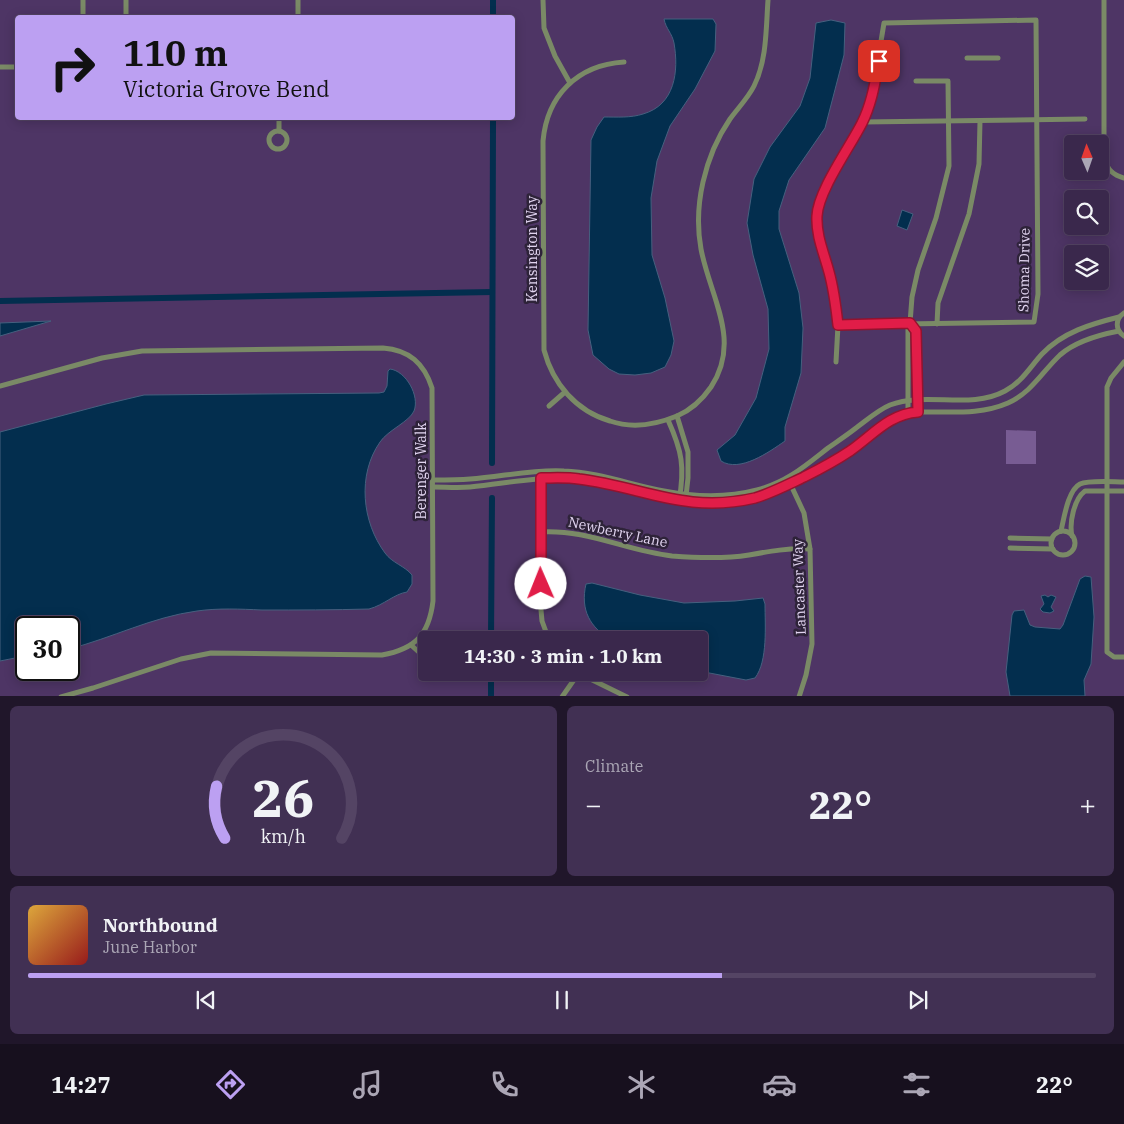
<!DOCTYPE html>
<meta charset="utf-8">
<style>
:root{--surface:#3a284c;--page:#413053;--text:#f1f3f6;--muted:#aba6b5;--line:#544464;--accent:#bca0f2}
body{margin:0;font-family:"IBM Plex Serif",serif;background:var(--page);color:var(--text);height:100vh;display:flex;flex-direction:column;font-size:19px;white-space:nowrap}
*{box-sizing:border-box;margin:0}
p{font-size:16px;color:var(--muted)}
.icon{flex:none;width:28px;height:28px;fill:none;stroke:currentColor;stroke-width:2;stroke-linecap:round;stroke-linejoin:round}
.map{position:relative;height:696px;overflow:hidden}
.drawer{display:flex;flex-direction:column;gap:10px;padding:10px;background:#20162a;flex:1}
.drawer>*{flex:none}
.banner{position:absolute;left:15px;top:15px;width:500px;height:105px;border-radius:5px;box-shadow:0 2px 12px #0003,0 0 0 1px var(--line);background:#bca0f2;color:#111;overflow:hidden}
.needle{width:32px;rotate:358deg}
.buttons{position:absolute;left:1064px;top:135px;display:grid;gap:10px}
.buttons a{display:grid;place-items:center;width:45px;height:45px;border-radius:5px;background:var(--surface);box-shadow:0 2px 12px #0003,0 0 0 1px var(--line);font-size:25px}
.speed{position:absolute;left:15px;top:616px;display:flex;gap:10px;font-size:25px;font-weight:700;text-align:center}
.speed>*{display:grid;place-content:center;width:65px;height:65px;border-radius:50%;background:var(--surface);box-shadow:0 2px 12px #0003,0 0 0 1px var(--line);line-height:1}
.speed .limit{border:2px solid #111;border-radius:8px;background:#fff;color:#111}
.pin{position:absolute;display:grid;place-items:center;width:42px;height:42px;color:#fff;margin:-21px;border-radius:10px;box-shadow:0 2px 8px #0006}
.me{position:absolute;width:55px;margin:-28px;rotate:359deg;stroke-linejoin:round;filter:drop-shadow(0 0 4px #0008)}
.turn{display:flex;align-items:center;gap:18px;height:105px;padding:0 25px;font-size:22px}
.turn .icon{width:65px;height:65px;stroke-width:2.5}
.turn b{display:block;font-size:35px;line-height:42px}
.big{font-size:38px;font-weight:700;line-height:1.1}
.drawer .widget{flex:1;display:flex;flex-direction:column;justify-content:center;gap:8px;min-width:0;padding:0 18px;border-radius:8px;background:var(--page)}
.drawer .dial{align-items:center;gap:0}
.dial svg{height:130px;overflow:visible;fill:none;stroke:var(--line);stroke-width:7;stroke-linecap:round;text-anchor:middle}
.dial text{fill:var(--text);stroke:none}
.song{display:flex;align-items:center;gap:15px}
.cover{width:60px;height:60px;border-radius:8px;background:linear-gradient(135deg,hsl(40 70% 55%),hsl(0 70% 35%))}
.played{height:5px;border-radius:2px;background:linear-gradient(90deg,var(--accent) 65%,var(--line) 65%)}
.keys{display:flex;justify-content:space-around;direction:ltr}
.heat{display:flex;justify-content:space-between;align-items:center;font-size:28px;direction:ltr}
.drawer .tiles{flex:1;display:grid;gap:10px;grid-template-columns:1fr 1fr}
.widget:last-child{grid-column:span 2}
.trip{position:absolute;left:418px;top:631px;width:290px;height:50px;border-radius:5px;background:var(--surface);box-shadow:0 2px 12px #0003,0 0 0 1px var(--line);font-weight:700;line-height:50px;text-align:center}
.tabs{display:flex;height:80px;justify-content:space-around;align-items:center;background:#17101e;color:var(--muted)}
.tabs .icon{width:35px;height:35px}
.tabs .on{color:var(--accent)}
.tabs b{font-size:22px;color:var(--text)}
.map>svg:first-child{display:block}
.green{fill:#785c93}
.water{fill:#032e4e;stroke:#46607f}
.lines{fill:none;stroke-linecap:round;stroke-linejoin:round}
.canal{stroke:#032e4e;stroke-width:6}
.street{stroke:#7a8a66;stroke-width:5}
.route-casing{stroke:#92132f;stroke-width:12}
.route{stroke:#e11d48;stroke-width:9}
.labels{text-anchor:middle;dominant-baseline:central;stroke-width:5;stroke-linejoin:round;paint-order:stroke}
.street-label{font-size:14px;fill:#e1d4f0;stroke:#2e2339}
</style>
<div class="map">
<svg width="1124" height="697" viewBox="0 0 1124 697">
<rect width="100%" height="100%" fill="#4e3565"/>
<polygon class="green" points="1006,430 1036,431 1036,464 1006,464"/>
<g class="water">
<path d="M664,19H713L716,24L715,51L695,89L670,126L657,161L651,198L652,255L665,298L674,341L671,355L665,367L651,373L635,375L619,374L609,369L593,355L588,330L591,140L597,127L604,117C617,117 631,118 643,114C675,105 679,71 674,43C672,33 666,29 664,19Z"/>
<path d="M831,20L845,23L844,55L825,128L789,180L779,211V229L799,293L803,328L801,373L785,427V441C769,452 740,473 721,461L717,450L735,435L756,398L769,349L768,309L753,255L747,223L754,179L770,147L800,106L810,78L816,23Z"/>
<polygon points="902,210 913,214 907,230 897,226"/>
<polygon points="51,321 0,336 0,323"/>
<path d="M390,369C406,371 420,396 414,411C409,422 388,430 380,442C357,475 362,522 385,553C392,563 405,566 412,575V584L407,592C394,594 384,605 369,609C334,610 297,610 262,610C240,609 218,608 197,611C152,617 112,638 69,649V628H26V658H15L0,661V432L106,404L144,395L379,393L384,392L387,386L388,371Z"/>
<polygon points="1085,576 1091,577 1094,617 1091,664 1084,680 1085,696 1010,696 1006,672 1012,615 1014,611 1024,610 1030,625 1035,627 1060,629 1063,625 1080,579"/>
<path d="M592,583L640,595L684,603L735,601L763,598L765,604C765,625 768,661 755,678L746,680L699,671V640H612C590,628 580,610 586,584Z"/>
<polygon points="1045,595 1048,597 1051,595 1056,597 1051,607 1054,611 1050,613 1043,612 1040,609 1044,604 1041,596"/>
</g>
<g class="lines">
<g class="canal">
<polyline points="493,18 493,0"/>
<polyline points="0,301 492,292"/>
<polyline points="492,463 493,118"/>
<polyline points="491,640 492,498"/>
<polyline points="491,697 491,672"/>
</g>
<g class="street">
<polyline points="83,0 83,18"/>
<polyline points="543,0 544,28 555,56 570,83"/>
<path d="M1104,0V159C1108,170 1113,175 1124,178"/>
<polyline points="126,18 126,0"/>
<polyline points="298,18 298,0"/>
<polyline points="967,58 998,58"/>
<path d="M624,62C577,65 547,96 543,141L544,350C553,384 576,411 610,421C633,429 655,425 677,416C691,410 702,400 711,387C742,340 710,297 701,249C697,227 698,204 703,182C708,160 717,138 730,119C738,108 748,98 754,86C767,60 766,28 768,0"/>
<polyline points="0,67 18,67"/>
<polyline points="863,122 1085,119"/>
<circle cx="278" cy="140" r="9"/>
<polyline points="279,131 279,118"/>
<path d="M1124,313C1115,319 1115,330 1124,336"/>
<polyline points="910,323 916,332 918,412"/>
<polyline points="937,324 938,303 969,214 979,164 980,121"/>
<polyline points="836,362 838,325 835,298 829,270 817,232 817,215 821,197 863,122 871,102 884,23 1036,20 1038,294 1034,322 838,325"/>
<polyline points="1124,362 1111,378 1107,387 1107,652 1114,657 1124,657"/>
<path d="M0,386L102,358L142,351L383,348C409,350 424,363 432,388L433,601C429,635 415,649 382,655L211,653L181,659L93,688L61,697"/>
<polyline points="549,406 565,392"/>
<polyline points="908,413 908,328 910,323 912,297 918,270 936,218 949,166 948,81 916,81"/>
<polyline points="677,416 688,452 688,478 686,496"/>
<path d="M668,420C682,451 685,467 679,501"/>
<polyline points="541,477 541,610 542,621 549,640"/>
<path d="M433,480C445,480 458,480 470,479C501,477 533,469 564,471C598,472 631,485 664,491C695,497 727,498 757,490C787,482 805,466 828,448C838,441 847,435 856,428C867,420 878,410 890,405C927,391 970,410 1005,391C1022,382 1030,367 1042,354C1063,332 1091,324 1119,317"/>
<polyline points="789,481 804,513 810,549 812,644 806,675 799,697"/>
<path d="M433,487C445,487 458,488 470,487C502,484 533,477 564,478C583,479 601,483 620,488C665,499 711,510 757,497C787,488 825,468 851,450C867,439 882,421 900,415C909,411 920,412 930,412C956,412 983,414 1008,403C1031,393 1042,372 1060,355C1076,341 1098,335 1119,331"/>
<path d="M1061,531C1064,518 1068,490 1080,484C1089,480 1113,482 1124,482"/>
<circle cx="1063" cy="543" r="12"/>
<path d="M540,532C588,529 626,551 672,556C698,558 724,559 749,555C771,551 788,548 810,549"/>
<path d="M1072,536C1069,523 1074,499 1085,491H1124"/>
<polyline points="1010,538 1052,539"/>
<polyline points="1010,548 1053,549"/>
<polyline points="424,632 430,640"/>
<polyline points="411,645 421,654 426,655"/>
<polyline points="576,672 627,697"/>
<polyline points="562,697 578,674"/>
</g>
</g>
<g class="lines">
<g class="route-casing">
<path id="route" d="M541,584V478C553,478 566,477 579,479C643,487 686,514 755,498C772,493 787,485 804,477C820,469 835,461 850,451C873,435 889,414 918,412L916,331L910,323L838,325C836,307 834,290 829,272C824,253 816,236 817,216C818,191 850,147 862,123C872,103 875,82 879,61"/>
</g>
<use href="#route" class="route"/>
</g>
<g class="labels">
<g class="street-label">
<text transform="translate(532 249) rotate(-90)">Kensington Way</text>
<text transform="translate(1024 270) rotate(-89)">Shoma Drive</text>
<text transform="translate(421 471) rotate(-90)">Berenger Walk</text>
<text transform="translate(618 532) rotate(12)">Newberry Lane</text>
<text transform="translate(799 587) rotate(-92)">Lancaster Way</text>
</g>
</g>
</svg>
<div class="buttons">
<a><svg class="needle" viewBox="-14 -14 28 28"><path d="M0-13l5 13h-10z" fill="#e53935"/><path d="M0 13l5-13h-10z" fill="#aba6b5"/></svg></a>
<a><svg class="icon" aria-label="search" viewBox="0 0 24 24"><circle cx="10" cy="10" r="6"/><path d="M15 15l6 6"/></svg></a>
<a><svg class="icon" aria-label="layers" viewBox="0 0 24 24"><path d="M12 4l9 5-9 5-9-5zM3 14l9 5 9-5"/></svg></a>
</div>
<div class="speed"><div class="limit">30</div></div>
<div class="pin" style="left:879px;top:61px;background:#d93025"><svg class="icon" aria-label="arrive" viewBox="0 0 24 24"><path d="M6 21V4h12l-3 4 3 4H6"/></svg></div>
<svg class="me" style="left:541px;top:584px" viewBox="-20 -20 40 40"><circle r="19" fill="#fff"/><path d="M0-13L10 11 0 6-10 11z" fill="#e11d48"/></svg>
<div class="trip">14:30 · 3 min · 1.0 km</div>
<div class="banner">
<div class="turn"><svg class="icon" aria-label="right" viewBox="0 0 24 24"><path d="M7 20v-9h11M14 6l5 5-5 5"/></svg><div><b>110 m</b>Victoria Grove Bend</div></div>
</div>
</div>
<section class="drawer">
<div class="tiles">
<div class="widget dial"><svg viewBox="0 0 100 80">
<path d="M14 69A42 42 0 1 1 86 69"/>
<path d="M14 69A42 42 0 0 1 9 37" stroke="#bca0f2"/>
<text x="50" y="56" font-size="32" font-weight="700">26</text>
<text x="50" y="72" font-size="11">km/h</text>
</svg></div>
<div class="widget"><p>Climate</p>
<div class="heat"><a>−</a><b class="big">22°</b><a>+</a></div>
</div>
<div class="widget">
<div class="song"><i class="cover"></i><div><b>Northbound</b><p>June Harbor</p></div></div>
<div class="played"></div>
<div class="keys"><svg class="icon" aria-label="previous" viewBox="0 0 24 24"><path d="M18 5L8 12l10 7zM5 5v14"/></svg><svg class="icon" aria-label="pause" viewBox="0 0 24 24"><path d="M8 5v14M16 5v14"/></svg><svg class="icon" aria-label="next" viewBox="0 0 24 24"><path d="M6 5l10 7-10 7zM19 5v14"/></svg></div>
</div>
</div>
</section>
<nav class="tabs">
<b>14:27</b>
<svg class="icon on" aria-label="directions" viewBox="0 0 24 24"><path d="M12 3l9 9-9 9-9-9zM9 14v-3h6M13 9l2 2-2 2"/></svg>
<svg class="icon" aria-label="music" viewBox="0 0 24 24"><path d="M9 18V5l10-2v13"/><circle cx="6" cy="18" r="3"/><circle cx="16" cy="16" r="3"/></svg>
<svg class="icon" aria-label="phone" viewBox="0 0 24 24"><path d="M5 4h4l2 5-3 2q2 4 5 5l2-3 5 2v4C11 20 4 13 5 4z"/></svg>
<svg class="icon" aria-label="climate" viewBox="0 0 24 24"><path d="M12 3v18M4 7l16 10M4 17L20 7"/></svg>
<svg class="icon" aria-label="car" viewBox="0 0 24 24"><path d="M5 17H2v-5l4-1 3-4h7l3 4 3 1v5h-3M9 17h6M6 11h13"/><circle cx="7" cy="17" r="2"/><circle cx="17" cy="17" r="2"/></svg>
<svg class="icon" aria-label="filters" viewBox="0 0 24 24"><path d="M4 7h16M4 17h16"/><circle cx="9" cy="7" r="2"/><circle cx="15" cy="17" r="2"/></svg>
<b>22°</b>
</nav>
